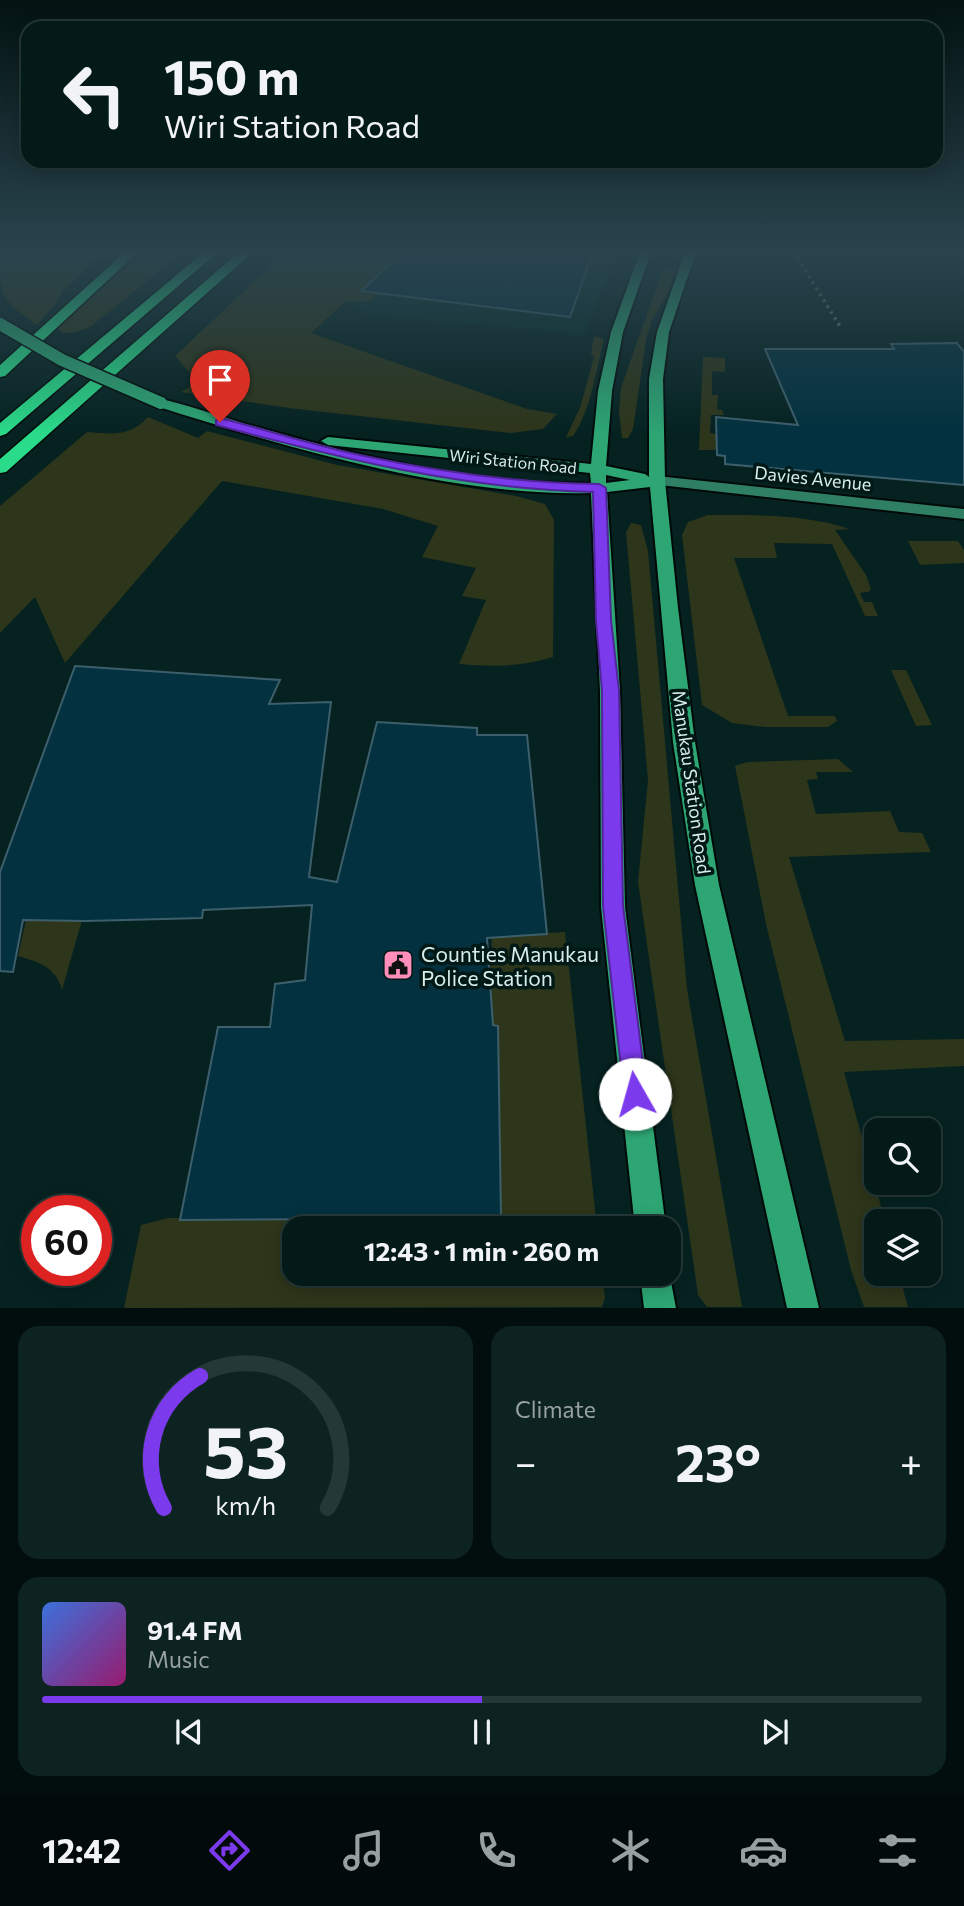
<!DOCTYPE html>
<meta charset="utf-8">
<style>
:root{--surface:#041a19;--page:#0d2322;--text:#f1f3f6;--muted:#97a1a2;--line:#253838;--accent:#7c3aed}
body{margin:0;font-family:Commissioner,sans-serif;background:var(--page);color:var(--text);height:100vh;display:flex;flex-direction:column;font-size:26px;white-space:nowrap}
*{box-sizing:border-box;margin:0}
p{font-size:23px;color:var(--muted)}
.icon{flex:none;width:38px;height:38px;fill:none;stroke:currentColor;stroke-width:2;stroke-linecap:round;stroke-linejoin:round}
.map{position:relative;height:1308px;overflow:hidden}
.panel{display:flex;flex-direction:column;gap:18px;padding:18px;background:#020e0e;flex:1}
.panel>*{flex:none}
.guide{position:absolute;left:21px;top:21px;width:922px;height:147px;border-radius:21px;box-shadow:0 4px 18px #0003,0 0 0 2px var(--line);background:#041a19;color:var(--text);overflow:hidden}
.buttons{position:absolute;left:864px;top:1118px;display:grid;gap:14px}
.buttons a{display:grid;place-items:center;width:77px;height:77px;border-radius:14px;background:var(--surface);box-shadow:0 4px 18px #0003,0 0 0 2px var(--line);font-size:35px}
.speed{position:absolute;left:21px;top:1195px;display:flex;gap:14px;font-size:35px;font-weight:700;text-align:center}
.speed>*{display:grid;place-content:center;width:91px;height:91px;border-radius:50%;background:var(--surface);box-shadow:0 4px 18px #0003,0 0 0 2px var(--line);line-height:1}
.speed .limit{border:10px solid #d22;background:#fff;color:#111}
.pin{position:absolute;display:grid;place-items:center;width:60px;height:60px;color:#fff;margin:-72px -30px;border-radius:50% 50% 50% 0;rotate:-45deg;box-shadow:0 0 7px #0007}
.pin .icon{rotate:45deg}
.me{position:absolute;width:77px;margin:-38px;rotate:353deg;stroke-linejoin:round;filter:drop-shadow(0 0 5px #0008)}
.turn{display:flex;align-items:center;gap:24px;height:147px;padding:0 28px;font-size:32px}
.turn .icon{width:91px;height:91px;stroke-width:2.5}
.turn b{display:block;font-size:49px;line-height:60px}
.big{font-size:52px;font-weight:700;line-height:1.1}
.panel .card{flex:1;display:flex;flex-direction:column;justify-content:center;gap:10px;min-width:0;padding:0 24px;border-radius:21px;background:var(--page)}
.panel .dial{align-items:center;gap:0}
.dial svg{height:182px;overflow:visible;fill:none;stroke:var(--line);stroke-width:7;stroke-linecap:round;text-anchor:middle}
.dial text{fill:var(--text);stroke:none}
.song{display:flex;align-items:center;gap:21px}
.cover{width:84px;height:84px;border-radius:10px;background:linear-gradient(135deg,hsl(220 70% 55%),hsl(320 70% 35%))}
.played{height:7px;border-radius:4px;background:linear-gradient(90deg,var(--accent) 50%,var(--line) 50%)}
.keys{display:flex;justify-content:space-around;direction:ltr}
.heat{display:flex;justify-content:space-between;align-items:center;font-size:38px;direction:ltr}
.panel .tiles{flex:1;display:grid;gap:18px;grid-template-columns:1fr 1fr}
.card:last-child{grid-column:span 2}
.trip{position:absolute;left:282px;top:1216px;width:399px;height:70px;border-radius:21px;background:var(--surface);box-shadow:0 4px 18px #0003,0 0 0 2px var(--line);font-weight:700;line-height:70px;text-align:center}
.dock{display:flex;height:112px;justify-content:space-around;align-items:center;background:#020a0a;color:var(--muted)}
.dock .icon{width:49px;height:49px}
.dock .on{color:var(--accent)}
.dock b{font-size:32px;color:var(--text)}
.map>svg:first-child{display:block}
.built{fill:#052c2a}
.green{fill:#2d351a}
.building{fill:#03313f;stroke:#3d5f6b;stroke-width:2}
.lines{fill:none;stroke-linecap:round;stroke-linejoin:round}
.secondary-casing{stroke:#000a09;stroke-width:4}
.primary-casing{stroke:#000a09;stroke-width:4}
.motorway-casing{stroke:#000a09;stroke-width:3}
.secondary{fill:#2f7f65;fill-rule:evenodd}
.primary{fill:#2da674;fill-rule:evenodd}
.motorway{fill:#2adb89;fill-rule:evenodd}
.rail{stroke:#657e7d;stroke-width:3.5;stroke-dasharray:2.5 4.5;stroke-linecap:butt}
.primary-bridge-casing{stroke:#000a09;stroke-width:15;stroke-linecap:butt}
.primary-bridge{stroke:#2da674;stroke-width:12}
.route{fill:#7c3aed;stroke:#51269a;stroke-width:2}
.labels{text-anchor:middle;dominant-baseline:central;stroke-width:7;stroke-linejoin:round;paint-order:stroke}
.far-street-label{font-size:16px;fill:#d8ecea;stroke:#001917}
.street-label{font-size:18px;fill:#d8ecea;stroke:#001917}
.near-poi-label{font-size:21px;fill:#d8ecea;stroke:#001917;text-anchor:start}
</style>
<div class="map">
<svg width="964" height="1308" viewBox="0 0 964 1308">
<rect width="100%" height="100%" fill="#052221"/>
<polygon class="built" points="403,252 618,252 584,335 571,336 560,332 369,315 346,302 361,303 361,291"/>
<g class="green">
<path d="M0,252H105L64,289L55,304L37,325C0,298 0,299 0,252Z"/>
<polygon points="143,252 183,252 90,327 77,332 63,333 58,328"/>
<polygon points="285,252 403,252 361,291 379,293 370,301 345,302 311,333 527,409 557,414 543,429 511,433 289,408 181,392 198,382 175,356"/>
<polygon points="663,269 675,270 667,295 652,320 646,340 633,429 628,438 622,438 619,412 621,388"/>
<path d="M594,336L604,339C596,371 591,409 573,436L566,437L580,408L594,357L591,354Z"/>
<polygon points="703,357 725,358 725,372 712,371 712,395 718,395 717,409 722,410 724,415 711,415 710,433 716,434 717,450 699,450"/>
<path d="M148,417L198,438L207,431L337,465L516,496L545,504L554,520L553,657C521,667 492,667 459,664L486,600L462,596L476,568L422,557L438,526L383,509L222,481L65,663L35,597L0,633V506L87,432C112,434 130,437 148,417Z"/>
<path d="M708,515C753,515 806,514 849,529L835,530L866,575L871,589L868,592L860,593L864,602H872L878,616H865L832,544L774,543L777,558H734L788,716H835L837,721L828,727H765L732,723L702,705L682,535L688,522Z"/>
<polygon points="631,523 641,525 648,551 687,989 742,1307 707,1307 698,1295 638,882 648,780 626,532"/>
<polygon points="908,541 958,541 964,550 964,563 920,565"/>
<polygon points="891,670 906,670 932,725 916,726"/>
<polygon points="838,759 853,772 816,772 818,779 807,780 816,814 890,811 899,832 922,833 931,852 789,857 845,1041 964,1039 964,1066 844,1072 885,1221 877,1222 877,1274 899,1274 908,1307 864,1307 851,1270 766,924 735,766 747,762"/>
<path d="M26,920H82L62,990C56,967 39,962 18,956Z"/>
<polygon points="565,932 597,1228 294,1228 294,1274 602,1274 605,1298 602,1307 124,1308 141,1225 168,1218 488,1216 487,1025 492,936"/>
</g>
<g class="building">
<polygon points="403,252 593,252 570,317 361,291"/>
<polygon points="957,343 964,352 964,485 725,464 725,456 717,455 716,417 798,425 765,349 894,349 891,344"/>
<polygon points="75,666 280,680 269,704 331,702 309,877 337,882 377,722 477,728 477,735 527,735 547,934 487,938 493,1025 498,1026 501,1218 180,1220 218,1027 270,1027 275,984 305,980 312,905 203,910 202,918 86,921 23,920 13,972 0,971 0,872"/>
</g>
<g class="lines">
<g class="secondary-casing">
<polygon id="secondary" points="657,476 964,509 964,519 651,484 649,481"/>
</g>
<g class="primary-casing">
<g id="primary">
<path d="M640,252H651L623,332L612,391L606,466L645,474L649,477V379L657,332L685,252H696L669,332L663,379L665,481L678,608L695,742L719,885L819,1308H787L695,885L673,742L650,487L607,492L620,691L625,907L666,1228H635L601,907L600,691L591,493C452,497 288,448 156,406L154,403L161,399C196,407 229,420 264,429C369,459 481,486 591,483L590,473L328,445L321,441L328,437L591,464L598,391L611,332ZM606,475L630,480L606,483Z"/>
<polygon points="668,1266 676,1308 644,1308 640,1274 668,1274"/>
</g>
</g>
<g class="motorway-casing">
<g id="motorway">
<polygon points="125,252 138,252 5,376 0,377 0,365"/>
<polygon points="204,252 218,252 6,434 0,436 0,423"/>
<polygon points="239,252 253,252 6,472 0,473 0,459"/>
</g>
</g>
<use href="#secondary" class="secondary"/>
<use href="#primary" class="primary"/>
<use href="#motorway" class="motorway"/>
<polyline class="rail" points="794,252 841,328"/>
<g class="primary-bridge-casing">
<polyline id="primary-bridge" points="0,324 62,360 161,403"/>
</g>
<use href="#primary-bridge" class="primary-bridge"/>
</g>
<linearGradient id="sky" x2="0" y2="1"><stop stop-color="#031312"/><stop offset="0.58" stop-color="#2a444e"/><stop offset="1" stop-color="#2a444e" stop-opacity="0"/></linearGradient>
<rect width="964" height="435" fill="url(#sky)"/>
<path class="route" d="M220,418C267,430 313,445 360,455C439,472 518,483 599,484L606,488L611,620L619,691L623,906L647,1094L644,1103L635,1106L627,1103L624,1094L603,906L602,691L596,620L593,492C461,489 341,458 216,425V420Z"/>
<defs>
<g id="civic-square" transform="scale(1.575)"><rect x="-9" y="-9" width="18" height="18" rx="4" fill="#ff8eba" stroke="#001917"/><path d="M-.6-6.5H3V-4.5H.6V-3L4-1V1h2V6H-6V1h2V-1L-.6-3ZM-1.2 2.5V6h2.4V2.5Z" fill="#111"/></g>
</defs>
<g fill-rule="evenodd">
<use href="#civic-square" x="398" y="965"/>
</g>
<g class="labels">
<g class="far-street-label">
<text transform="translate(513 461) rotate(6)">Wiri Station Road</text>
</g>
<g class="street-label">
<text transform="translate(813 478) rotate(6)">Davies Avenue</text>
<text transform="translate(692 782) rotate(82)">Manukau Station Road</text>
</g>
<g class="near-poi-label">
<text x="421" y="953">Counties Manukau<tspan x="421" dy="24">Police Station</tspan></text>
</g>
</g>
</svg>
<div class="buttons">
<a><svg class="icon" aria-label="search" viewBox="0 0 24 24"><circle cx="10" cy="10" r="6"/><path d="M15 15l6 6"/></svg></a>
<a><svg class="icon" aria-label="layers" viewBox="0 0 24 24"><path d="M12 4l9 5-9 5-9-5zM3 14l9 5 9-5"/></svg></a>
</div>
<div class="speed"><div class="limit">60</div></div>
<div class="pin" style="left:220px;top:422px;background:#d93025"><svg class="icon" aria-label="arrive" viewBox="0 0 24 24"><path d="M6 21V4h12l-3 4 3 4H6"/></svg></div>
<svg class="me" style="left:635px;top:1094px" viewBox="-20 -20 40 40"><circle r="19" fill="#fff"/><path d="M0-13L10 11 0 6-10 11z" fill="#7c3aed"/></svg>
<div class="trip">12:43 · 1 min · 260 m</div>
<div class="guide">
<div class="turn"><svg class="icon" aria-label="left" viewBox="0 0 24 24"><path d="M17 20v-9H6M10 6l-5 5 5 5"/></svg><div><b>150 m</b>Wiri Station Road</div></div>
</div>
</div>
<section class="panel">
<div class="tiles">
<div class="card dial"><svg viewBox="0 0 100 80">
<path d="M14 69A42 42 0 1 1 86 69"/>
<path d="M14 69A42 42 0 0 1 30 11" stroke="#7c3aed"/>
<text x="50" y="56" font-size="32" font-weight="700">53</text>
<text x="50" y="72" font-size="11">km/h</text>
</svg></div>
<div class="card"><p>Climate</p>
<div class="heat"><a>−</a><b class="big">23°</b><a>+</a></div>
</div>
<div class="card">
<div class="song"><i class="cover"></i><div><b>91.4 FM</b><p>Music</p></div></div>
<div class="played"></div>
<div class="keys"><svg class="icon" aria-label="previous" viewBox="0 0 24 24"><path d="M18 5L8 12l10 7zM5 5v14"/></svg><svg class="icon" aria-label="pause" viewBox="0 0 24 24"><path d="M8 5v14M16 5v14"/></svg><svg class="icon" aria-label="next" viewBox="0 0 24 24"><path d="M6 5l10 7-10 7zM19 5v14"/></svg></div>
</div>
</div>
</section>
<nav class="dock">
<b>12:42</b>
<svg class="icon on" aria-label="directions" viewBox="0 0 24 24"><path d="M12 3l9 9-9 9-9-9zM9 14v-3h6M13 9l2 2-2 2"/></svg>
<svg class="icon" aria-label="music" viewBox="0 0 24 24"><path d="M9 18V5l10-2v13"/><circle cx="6" cy="18" r="3"/><circle cx="16" cy="16" r="3"/></svg>
<svg class="icon" aria-label="phone" viewBox="0 0 24 24"><path d="M5 4h4l2 5-3 2q2 4 5 5l2-3 5 2v4C11 20 4 13 5 4z"/></svg>
<svg class="icon" aria-label="climate" viewBox="0 0 24 24"><path d="M12 3v18M4 7l16 10M4 17L20 7"/></svg>
<svg class="icon" aria-label="car" viewBox="0 0 24 24"><path d="M5 17H2v-5l4-1 3-4h7l3 4 3 1v5h-3M9 17h6M6 11h13"/><circle cx="7" cy="17" r="2"/><circle cx="17" cy="17" r="2"/></svg>
<svg class="icon" aria-label="filters" viewBox="0 0 24 24"><path d="M4 7h16M4 17h16"/><circle cx="9" cy="7" r="2"/><circle cx="15" cy="17" r="2"/></svg>
</nav>
